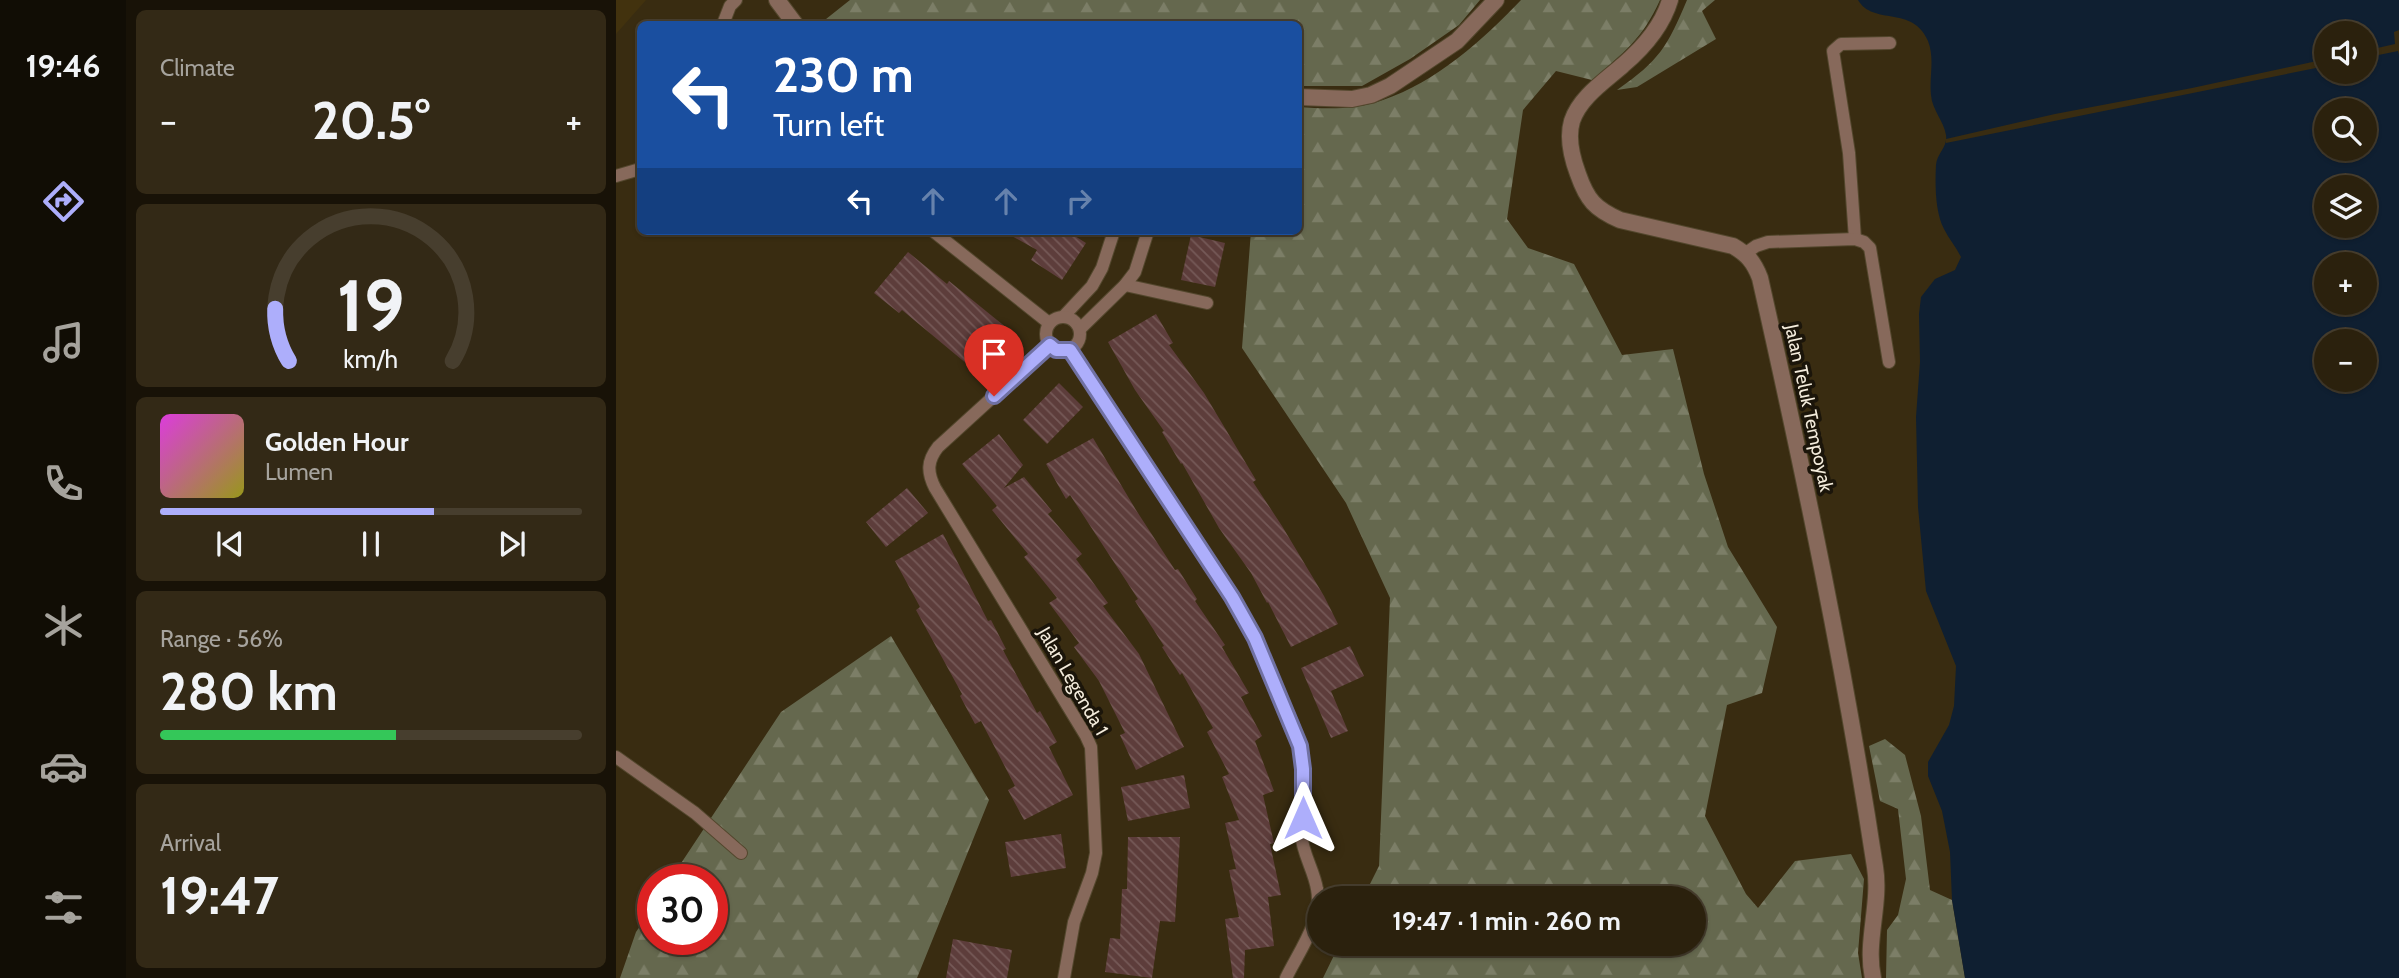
<!DOCTYPE html>
<meta charset="utf-8">
<style>
:root{--surface:#2b210d;--page:#332916;--text:#f1f3f6;--muted:#a6a39d;--line:#473e2e;--accent:#adaefb}
body{margin:0;font-family:Cabin,sans-serif;background:var(--page);color:var(--text);height:100vh;display:flex;flex-direction:column;font-size:26px;white-space:nowrap}
*{box-sizing:border-box;margin:0}
p{font-size:23px;color:var(--muted)}
.icon{flex:none;width:38px;height:38px;fill:none;stroke:currentColor;stroke-width:2;stroke-linecap:round;stroke-linejoin:round}
.map{position:relative;flex:1;overflow:hidden}
.panel{display:flex;flex-direction:column;gap:10px;padding:10px;background:#181207;width:490px}
.panel>*{flex:none}
.top-card{position:absolute;left:21px;top:21px;width:665px;height:214px;border-radius:10px;box-shadow:0 2px 5px #0004,0 0 0 2px var(--line);background:#1a4fa0;color:#fff;overflow:hidden}
.tools{position:absolute;left:1698px;top:21px;display:grid;gap:14px}
.tools a{display:grid;place-items:center;width:63px;height:63px;border-radius:50%;background:var(--surface);box-shadow:0 2px 5px #0004,0 0 0 2px var(--line);font-size:35px}
.speed{position:absolute;left:21px;top:864px;display:flex;gap:14px;font-size:35px;font-weight:700;text-align:center}
.speed>*{display:grid;place-content:center;width:91px;height:91px;border-radius:50%;background:var(--surface);box-shadow:0 2px 5px #0004,0 0 0 2px var(--line);line-height:1}
.speed .limit{border:10px solid #d22;background:#fff;color:#111}
.pin{position:absolute;display:grid;place-items:center;width:60px;height:60px;color:#fff;margin:-72px -30px;border-radius:50% 50% 50% 0;rotate:-45deg;box-shadow:0 0 7px #0007}
.pin .icon{rotate:45deg}
.me{position:absolute;width:77px;margin:-38px;rotate:0deg;stroke-linejoin:round;filter:drop-shadow(0 0 5px #0008)}
.turn{display:flex;align-items:center;gap:24px;height:147px;padding:0 21px;font-size:32px}
.turn .icon{width:91px;height:91px;stroke-width:2.5}
.turn b{display:block;font-size:49px;line-height:60px}
.lanes{display:flex;align-items:center;height:66px;padding:0 21px;background:#0003;justify-content:center;gap:35px;direction:ltr}
.lanes .off{opacity:.35}
.big{font-size:52px;font-weight:800;line-height:1.1}
.panel .card{flex:1;display:flex;flex-direction:column;justify-content:center;gap:10px;min-width:0;padding:0 24px;border-radius:10px;background:var(--page)}
.panel .dial{align-items:center;gap:0}
.dial svg{height:182px;overflow:visible;fill:none;stroke:var(--line);stroke-width:7;stroke-linecap:round;text-anchor:middle}
.dial text{fill:var(--text);stroke:none}
.song{display:flex;align-items:center;gap:21px}
.cover{width:84px;height:84px;border-radius:10px;background:linear-gradient(135deg,hsl(300 70% 55%),hsl(60 70% 35%))}
.played{height:7px;border-radius:4px;background:linear-gradient(90deg,var(--accent) 65%,var(--line) 65%)}
.keys{display:flex;justify-content:space-around;direction:ltr}
.heat{display:flex;justify-content:space-between;align-items:center;font-size:38px;direction:ltr}
.charge{height:10px;border-radius:5px;background:linear-gradient(90deg,#34c759 56%,var(--line) 0)}
.trip{position:absolute;left:691px;top:886px;width:399px;height:70px;border-radius:35px;background:var(--surface);box-shadow:0 2px 5px #0004,0 0 0 2px var(--line);font-weight:800;line-height:70px;text-align:center}
main{display:flex;flex:1;min-height:0}
.menu{display:flex;flex-direction:column;width:126px;justify-content:space-around;align-items:center;background:#110d05;color:var(--muted)}
.menu .icon{width:49px;height:49px}
.menu .active{color:var(--accent)}
.menu b{font-size:32px;color:var(--text)}
.map>svg:first-child{display:block}
.built{fill:#42320e}
.forest{fill:url(#forest-firs)}
.water{fill:#0f1f31;fill-rule:evenodd}
.pier{fill:#392c11}
.building{fill:url(#building-back-hatch)}
.lines{fill:none;stroke-linecap:round;stroke-linejoin:round}
.minor-casing{stroke:#53472d;stroke-width:14}
.tertiary-casing{stroke:#53472d;stroke-width:18}
.minor{stroke:#87695b;stroke-width:12}
.tertiary{stroke:#87695b;stroke-width:16}
.route-casing{stroke:#7071a3;stroke-width:18}
.route{stroke:#adaefb;stroke-width:12}
.labels{text-anchor:middle;dominant-baseline:central;stroke-width:7;stroke-linejoin:round;paint-order:stroke}
.street-label{font-size:19px;fill:#f4ecdc;stroke:#1b150a}
</style>
<main>
<nav class="menu">
<b>19:46</b>
<svg class="icon active" aria-label="directions" viewBox="0 0 24 24"><path d="M12 3l9 9-9 9-9-9zM9 14v-3h6M13 9l2 2-2 2"/></svg>
<svg class="icon" aria-label="music" viewBox="0 0 24 24"><path d="M9 18V5l10-2v13"/><circle cx="6" cy="18" r="3"/><circle cx="16" cy="16" r="3"/></svg>
<svg class="icon" aria-label="phone" viewBox="0 0 24 24"><path d="M5 4h4l2 5-3 2q2 4 5 5l2-3 5 2v4C11 20 4 13 5 4z"/></svg>
<svg class="icon" aria-label="climate" viewBox="0 0 24 24"><path d="M12 3v18M4 7l16 10M4 17L20 7"/></svg>
<svg class="icon" aria-label="car" viewBox="0 0 24 24"><path d="M5 17H2v-5l4-1 3-4h7l3 4 3 1v5h-3M9 17h6M6 11h13"/><circle cx="7" cy="17" r="2"/><circle cx="17" cy="17" r="2"/></svg>
<svg class="icon" aria-label="filters" viewBox="0 0 24 24"><path d="M4 7h16M4 17h16"/><circle cx="9" cy="7" r="2"/><circle cx="15" cy="17" r="2"/></svg>
</nav>
<section class="panel">
<div class="card"><p>Climate</p>
<div class="heat"><a>−</a><b class="big">20.5°</b><a>+</a></div>
</div>
<div class="card dial"><svg viewBox="0 0 100 80">
<path d="M14 69A42 42 0 1 1 86 69"/>
<path d="M14 69A42 42 0 0 1 8 46" stroke="#adaefb"/>
<text x="50" y="56" font-size="32" font-weight="700">19</text>
<text x="50" y="72" font-size="11">km/h</text>
</svg></div>
<div class="card">
<div class="song"><i class="cover"></i><div><b>Golden Hour</b><p>Lumen</p></div></div>
<div class="played"></div>
<div class="keys"><svg class="icon" aria-label="previous" viewBox="0 0 24 24"><path d="M18 5L8 12l10 7zM5 5v14"/></svg><svg class="icon" aria-label="pause" viewBox="0 0 24 24"><path d="M8 5v14M16 5v14"/></svg><svg class="icon" aria-label="next" viewBox="0 0 24 24"><path d="M6 5l10 7-10 7zM19 5v14"/></svg></div>
</div>
<div class="card"><p>Range · 56%</p><b class="big">280 km</b><div class="charge"></div></div>
<div class="card"><p>Arrival</p><b class="big">19:47</b></div>
</section>
<div class="map">
<svg width="1783" height="978" viewBox="0 0 1783 978">
<defs>
<pattern id="forest-firs" width="22" height="20" patternUnits="userSpaceOnUse" patternTransform="scale(1.75)"><rect width="22" height="20" fill="#65684e"/><path d="M5 1l3.5 6h-7zM16 11l3.5 6h-7z" fill="#7c7e67"/></pattern>
<pattern id="building-back-hatch" width="6" height="6" patternUnits="userSpaceOnUse" patternTransform="scale(1.75)"><rect width="6" height="6" fill="#5d3d3b"/><path d="M-1 5l2 2M0 0l6 6M5-1l2 2" fill="none" stroke="#755957"/></pattern>
</defs>
<rect width="100%" height="100%" fill="#392c11"/>
<polygon class="built" points="0,0 30,0 0,34"/>
<g class="forest">
<polygon points="234,0 864,0 843,25 794,59 746,86 683,86 682,24 240,24 205,23"/>
<path d="M905,0H1044C1026,40 1008,52 976,80L940,71L907,110L891,219L912,248L958,264L1006,355L1057,349L1088,474L1112,547L1161,627L1146,693L1111,705L1089,816L1130,894L1142,908L1179,861L1235,854L1248,879L1242,953L1246,978H707L724,943H1078V898H747L763,866L774,598L730,503L626,348L635,231H682L683,107C711,109 740,110 767,100C820,82 867,40 905,0Z"/>
<path d="M1071,0H1099L1086,11L1100,39L1021,87L1001,90C1044,60 1051,47 1071,0Z"/>
<polygon points="275,636 373,800 301,978 4,978 20,932 37,907 37,940 96,940 96,880 54,880 165,712"/>
<polygon points="1269,739 1289,755 1305,816 1314,890 1336,900 1349,978 1270,978 1271,930 1282,915 1290,879 1282,809 1264,801 1253,746"/>
</g>
<path class="water" d="M1242,0H1783V978H1349L1336,900L1334,852L1326,811L1312,776V762L1333,725L1338,706L1340,666L1310,591L1302,507L1300,417L1304,362L1303,314L1305,297L1319,279L1339,270L1345,257C1340,247 1333,239 1328,229C1319,212 1319,184 1320,165C1321,153 1332,147 1330,135C1328,121 1316,110 1315,95C1313,77 1319,59 1312,41C1297,5 1257,26 1242,0ZM1710,33H1748V72H1710ZM1710,110H1748V149H1710ZM1710,187H1748V226H1710ZM1710,264H1748V303H1710ZM1710,341H1748V380H1710Z"/>
<g class="pier">
<polygon points="1783,30 1783,55 1782,51 1748,58 1748,51 1779,44 1778,32"/>
<polygon points="1710,59 1710,66 1330,143 1330,139 1439,114 1576,88"/>
</g>
<g class="building">
<polygon points="387,231 451,231 470,243 446,280 415,260 421,250"/>
<polygon points="575,235 609,243 599,287 565,280"/>
<polygon points="292,252 331,284 333,281 397,333 363,374 286,310 283,313 258,293"/>
<polygon points="540,314 557,343 553,345 588,393 622,450 640,480 637,482 666,526 708,596 722,624 675,647 652,602 651,603 635,573 603,528 566,463 565,464 546,432 548,431 519,390 492,342"/>
<polygon points="443,383 467,407 431,444 407,420"/>
<polygon points="383,434 407,465 388,488 408,477 436,511 432,514 466,554 460,559 492,603 487,606 523,654 568,747 520,770 504,735 509,733 483,681 458,647 463,643 433,603 441,598 408,557 412,554 376,510 381,506 346,464"/>
<polygon points="477,438 520,510 559,570 562,569 581,599 579,601 609,645 606,647 633,693 625,697 646,736 639,741 658,791 647,795 658,843 654,844 665,895 652,897 658,946 629,950 628,978 617,978 609,919 623,917 613,870 620,869 609,823 623,820 606,777 613,774 591,732 597,728 566,673 564,675 546,647 548,646 519,601 522,599 454,495 450,499 430,464"/>
<polygon points="291,488 312,513 270,547 250,522"/>
<polygon points="327,534 372,621 375,620 390,649 387,650 421,713 424,711 441,742 433,747 457,795 408,820 392,790 399,786 365,721 359,724 344,696 346,694 300,610 304,607 279,561"/>
<polygon points="734,646 748,676 715,691 732,731 715,738 685,668"/>
<polygon points="568,775 574,808 512,821 505,787"/>
<polygon points="445,834 450,868 395,877 389,842"/>
<polygon points="512,837 564,837 559,922 544,921 536,978 489,972 494,938 504,939 506,889 511,889"/>
<polygon points="337,939 396,950 391,978 330,978"/>
</g>
<g class="lines">
<g class="minor-casing">
<g id="minor">
<polyline points="107,24 114,6 120,0"/>
<polyline points="0,176 24,169"/>
<polyline points="317,231 433,323"/>
<polyline points="1239,239 1233,153 1217,51 1225,44 1274,43"/>
<polyline points="1130,253 1140,246 1152,242 1239,239 1248,242 1254,248 1273,362"/>
<polyline points="509,285 591,303"/>
<polyline points="447,317 476,286 486,268 498,231"/>
<circle cx="447" cy="334" r="17"/>
<polyline points="464,329 509,285 519,272 532,231"/>
<path d="M434,345L322,447C311,461 311,472 319,488L470,736L475,747L480,853L476,873L458,922L448,978"/>
<path d="M454,350L616,597C634,630 650,663 665,698C672,714 681,730 684,748C690,776 685,804 685,833C686,853 698,870 701,889C707,920 683,951 670,978"/>
<polyline points="0,757 79,813 125,853"/>
</g>
</g>
<g class="tertiary-casing">
<g id="tertiary">
<polyline points="161,0 179,24"/>
<path d="M1054,0C1046,27 1027,48 1007,65C989,81 964,97 956,121C951,138 956,158 962,174C971,200 979,209 1004,220L1117,246C1131,254 1138,262 1144,278C1188,473 1229,669 1259,867C1265,904 1249,942 1257,978"/>
<polyline points="682,97 736,99 755,95 774,86 841,41 880,0"/>
</g>
</g>
<use href="#minor" class="minor"/>
<use href="#tertiary" class="tertiary"/>
</g>
<g class="lines">
<g class="route-casing">
<polyline id="route" points="378,396 434,345 440,350 454,350 616,597 639,638 684,746 687,769 687,818"/>
</g>
<use href="#route" class="route"/>
</g>
<g class="labels">
<g class="street-label">
<text transform="translate(1193 408) rotate(78)">Jalan Teluk Tempoyak</text>
<text transform="translate(457 681) rotate(60)">Jalan Legenda 1</text>
</g>
</g>
</svg>
<div class="tools">
<a><svg class="icon" aria-label="sound" viewBox="0 0 24 24"><path d="M4 9h4l5-4v14l-5-4H4zM17 9q2 3 0 6"/></svg></a>
<a><svg class="icon" aria-label="search" viewBox="0 0 24 24"><circle cx="10" cy="10" r="6"/><path d="M15 15l6 6"/></svg></a>
<a><svg class="icon" aria-label="layers" viewBox="0 0 24 24"><path d="M12 4l9 5-9 5-9-5zM3 14l9 5 9-5"/></svg></a>
<a>+</a>
<a>−</a>
</div>
<div class="speed"><div class="limit">30</div></div>
<div class="pin" style="left:378px;top:396px;background:#d93025"><svg class="icon" aria-label="arrive" viewBox="0 0 24 24"><path d="M6 21V4h12l-3 4 3 4H6"/></svg></div>
<svg class="me" style="left:687px;top:818px" viewBox="-20 -20 40 40"><path d="M0-17L14 15 0 8-14 15z" fill="#adaefb" stroke="#fff" stroke-width="4"/></svg>
<div class="trip">19:47 · 1 min · 260 m</div>
<div class="top-card">
<div class="turn"><svg class="icon" aria-label="left" viewBox="0 0 24 24"><path d="M17 20v-9H6M10 6l-5 5 5 5"/></svg><div><b>230 m</b>Turn left</div></div>
<div class="lanes"><svg class="icon" aria-label="left" viewBox="0 0 24 24"><path d="M17 20v-9H6M10 6l-5 5 5 5"/></svg><svg class="icon off" aria-label="ahead" viewBox="0 0 24 24"><path d="M12 20V5M6 11l6-6 6 6"/></svg><svg class="icon off" aria-label="ahead" viewBox="0 0 24 24"><path d="M12 20V5M6 11l6-6 6 6"/></svg><svg class="icon off" aria-label="right" viewBox="0 0 24 24"><path d="M7 20v-9h11M14 6l5 5-5 5"/></svg></div>
</div>
</div>
</main>
